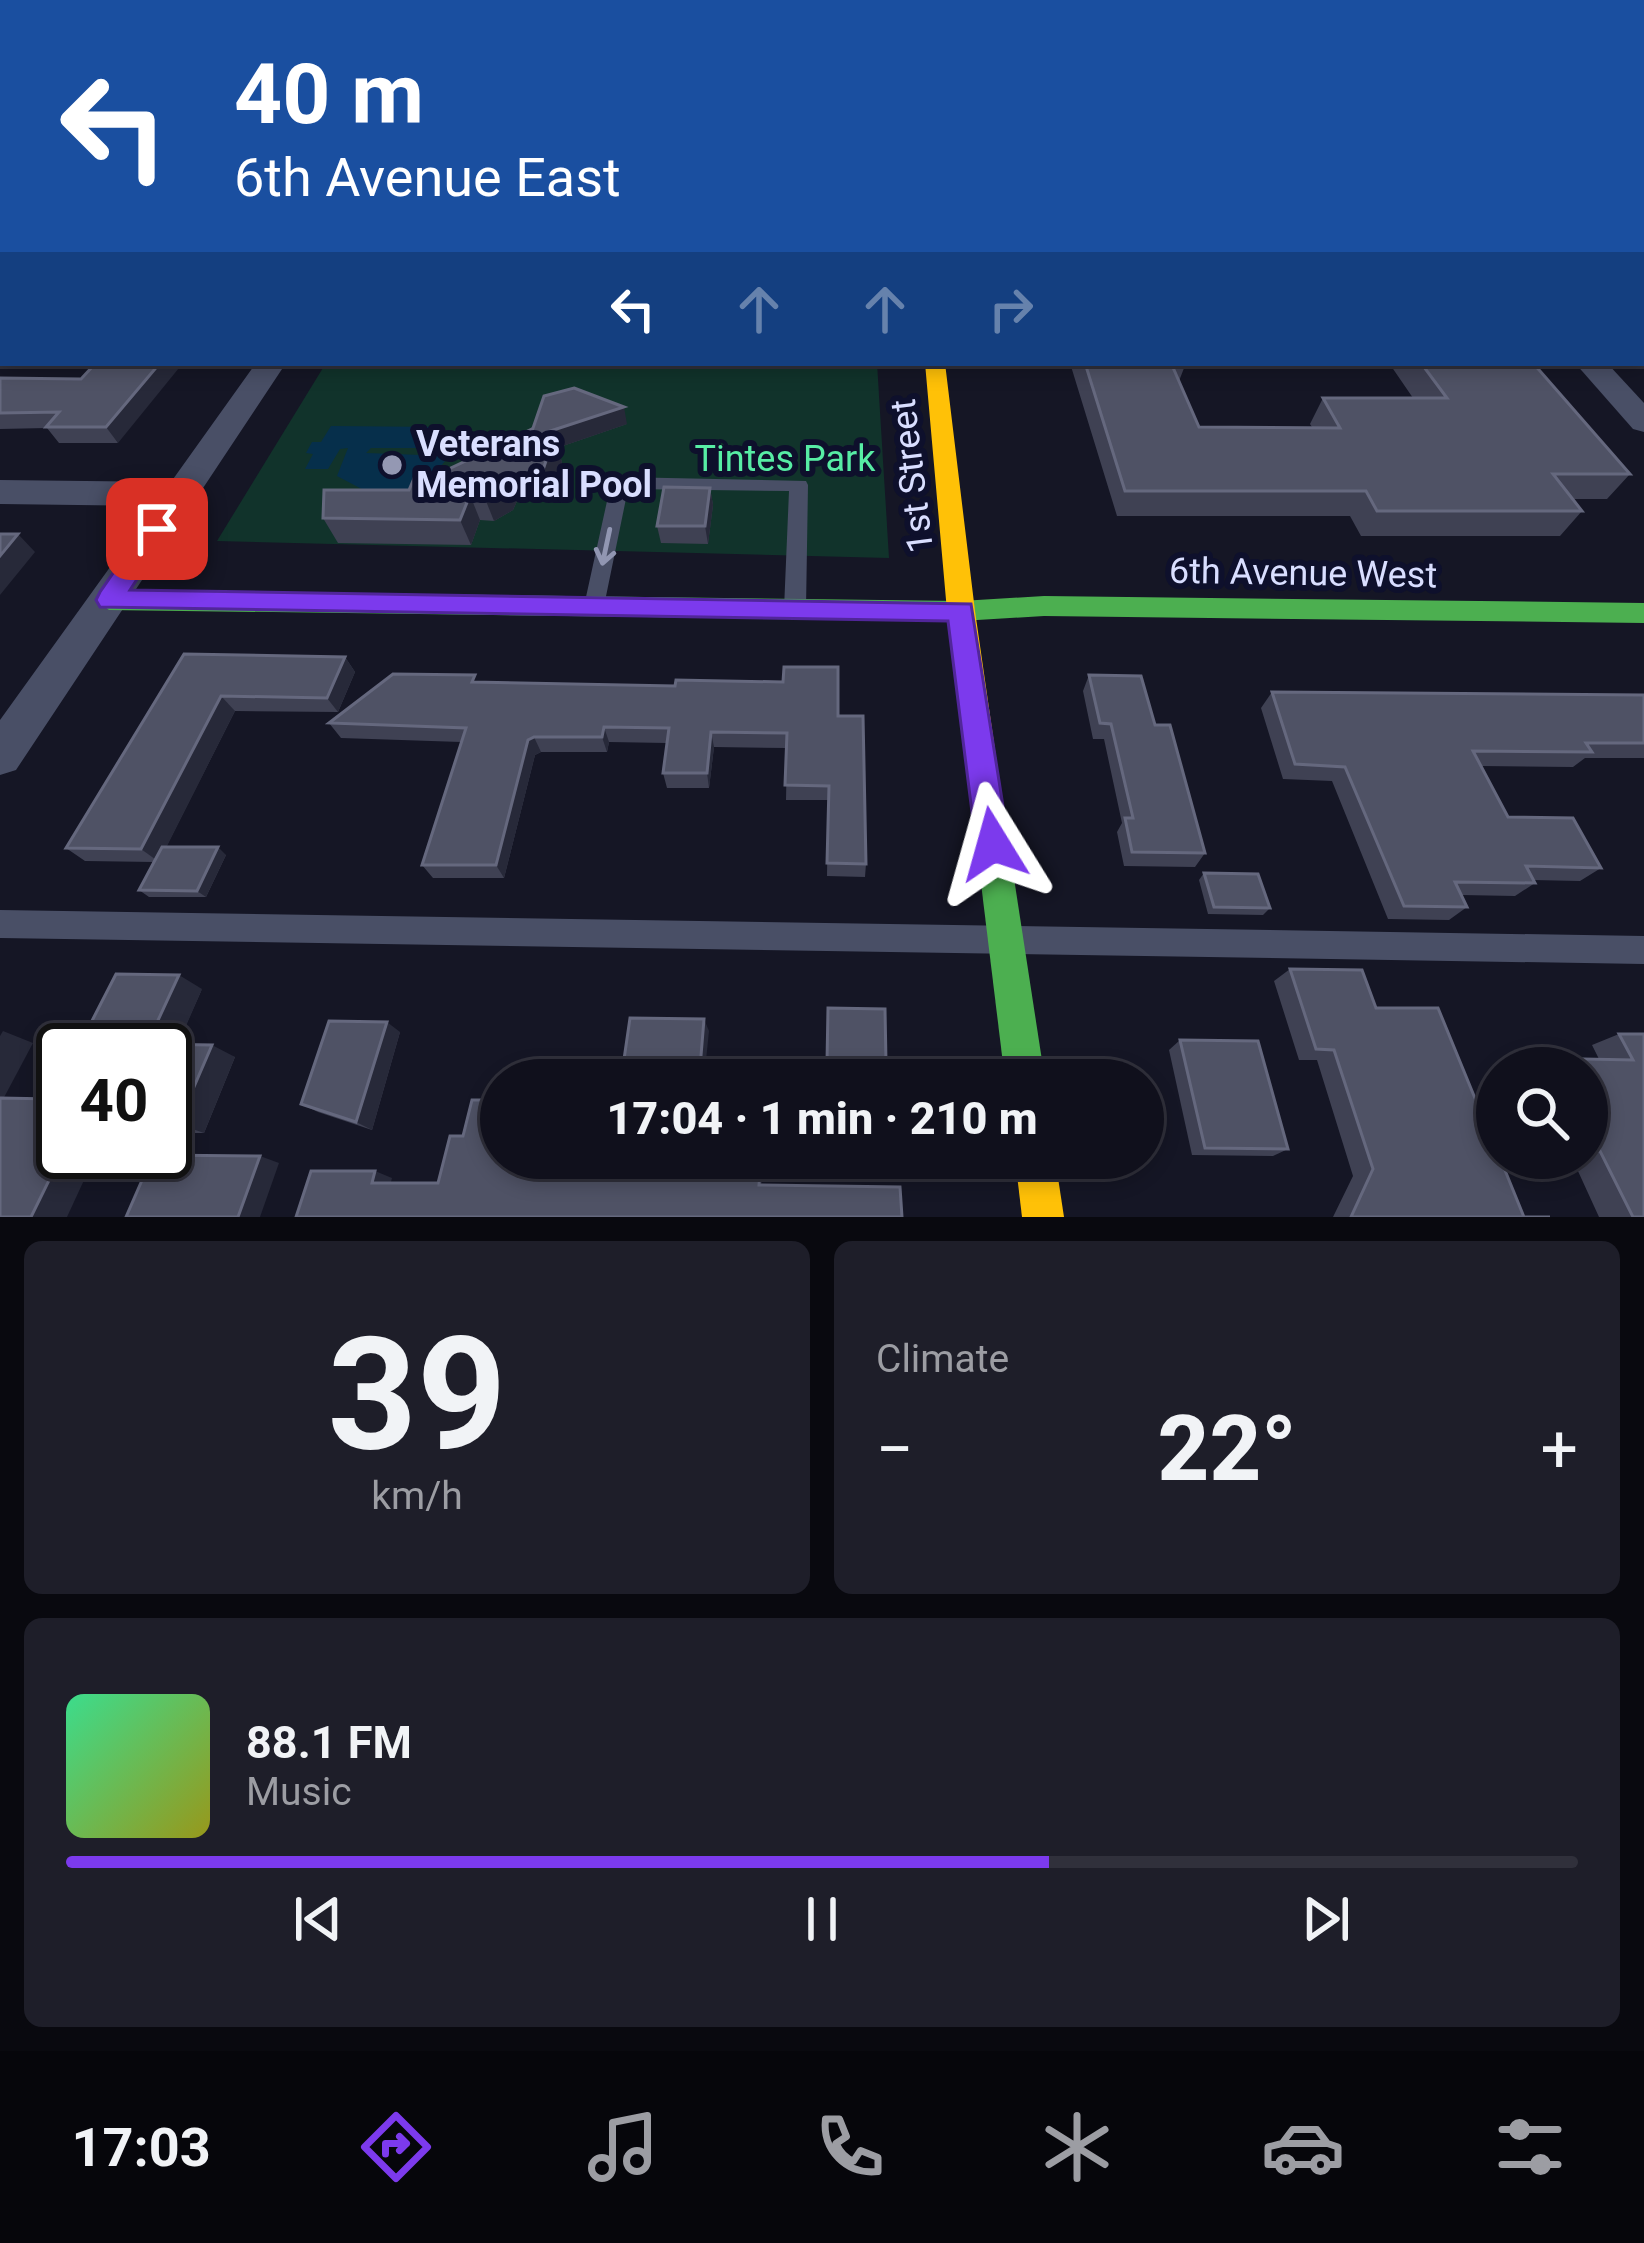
<!DOCTYPE html>
<meta charset="utf-8">
<style>
:root{--surface:#10101c;--page:#1e1e29;--text:#f1f3f6;--muted:#9c9da3;--line:#30303b;--accent:#7c3aed}
body{margin:0;font-family:Roboto,sans-serif;background:var(--page);color:var(--text);height:100vh;display:flex;flex-direction:column;font-size:45px;white-space:nowrap}
*{box-sizing:border-box;margin:0}
p{font-size:39px;color:var(--muted)}
.icon{flex:none;width:66px;height:66px;fill:none;stroke:currentColor;stroke-width:2;stroke-linecap:round;stroke-linejoin:round}
.map{position:relative;height:1217px;overflow:hidden}
.panel{display:flex;flex-direction:column;gap:24px;padding:24px;background:#09090f;flex:1}
.panel>*{flex:none}
.banner{position:absolute;left:0px;top:0px;width:1644px;height:366px;box-shadow:0 6px 18px #0003,0 0 0 3px var(--line);background:#1a4fa0;color:#fff;overflow:hidden}
.tools{position:absolute;left:1476px;top:1047px;display:grid;gap:24px}
.tools a{display:grid;place-items:center;width:132px;height:132px;border-radius:50%;background:var(--surface);box-shadow:0 6px 18px #0003,0 0 0 3px var(--line);font-size:60px}
.speed{position:absolute;left:36px;top:1023px;display:flex;gap:24px;font-size:60px;font-weight:700;text-align:center}
.speed>*{display:grid;place-content:center;width:156px;height:156px;border-radius:50%;background:var(--surface);box-shadow:0 6px 18px #0003,0 0 0 3px var(--line);line-height:1}
.speed .limit{border:6px solid #111;border-radius:18px;background:#fff;color:#111}
.pin{position:absolute;display:grid;place-items:center;width:102px;height:102px;color:#fff;margin:-51px;border-radius:24px;box-shadow:0 6px 18px #0006}
.me{position:absolute;width:132px;margin:-66px;rotate:352deg;stroke-linejoin:round;filter:drop-shadow(0 0 9px #0008)}
.turn{display:flex;align-items:center;gap:42px;height:252px;padding:0 36px;font-size:54px}
.turn .icon{width:156px;height:156px;stroke-width:2.5}
.turn b{display:block;font-size:84px;line-height:102px}
.lanes{display:flex;align-items:center;height:114px;padding:0 36px;background:#0003;justify-content:center;gap:60px;direction:ltr}
.lanes .off{opacity:.35}
.big{font-size:90px;font-weight:800;line-height:1.1}
.panel .widget{flex:1;display:flex;flex-direction:column;justify-content:center;gap:18px;min-width:0;padding:0 42px;border-radius:18px;background:var(--page)}
.panel .dial{align-items:center;gap:0}
.dial b{font-size:156px;line-height:1}
.song{display:flex;align-items:center;gap:36px}
.cover{width:144px;height:144px;border-radius:18px;background:linear-gradient(135deg,hsl(150 70% 55%),hsl(60 70% 35%))}
.played{height:12px;border-radius:6px;background:linear-gradient(90deg,var(--accent) 65%,var(--line) 65%)}
.keys{display:flex;justify-content:space-around;direction:ltr}
.heat{display:flex;justify-content:space-between;align-items:center;font-size:66px;direction:ltr}
.panel .tiles{flex:1;display:grid;gap:24px;grid-template-columns:1fr 1fr}
.widget:last-child{grid-column:span 2}
.trip{position:absolute;left:480px;top:1059px;width:684px;height:120px;border-radius:60px;background:var(--surface);box-shadow:0 6px 18px #0003,0 0 0 3px var(--line);font-weight:800;line-height:120px;text-align:center}
.dock{display:flex;height:192px;justify-content:space-around;align-items:center;background:#06060b;color:var(--muted)}
.dock .icon{width:84px;height:84px}
.dock .current{color:var(--accent)}
.dock b{font-size:54px;color:var(--text)}
.map>svg:first-child{display:block}
.green{fill:#11332b}
.water{fill:#062f4b}
.lines{fill:none;stroke-linecap:round;stroke-linejoin:round}
.lane{fill:#494f66;fill-rule:evenodd}
.street{fill:#494f66;fill-rule:evenodd}
.fast{fill:#4caf50;fill-rule:evenodd}
.slow{fill:#ffc107;fill-rule:evenodd}
.wall{fill:#3f4153}
.shaded-wall{fill:#272939}
.building{fill:#4f5265;stroke:#65687e;stroke-width:3}
.oneway{stroke:#9196b2}
.route{fill:#7c3aed;stroke:#51269a;stroke-width:3}
.poi-dot{fill:#9498b3;stroke:#0e102c;stroke-width:4.5}
.labels{text-anchor:middle;dominant-baseline:central;stroke-width:12;stroke-linejoin:round;paint-order:stroke}
.poi-label{font-size:36px;font-weight:bold;fill:#d9deff;stroke:#0e102c;text-anchor:start}
.park-label{font-size:36px;fill:#57eda4;stroke:#0e102c}
.street-label{font-size:36px;fill:#d9deff;stroke:#0e102c}
</style>
<div class="map">
<svg width="1644" height="1217" viewBox="0 0 1644 1217">
<rect width="100%" height="100%" fill="#151625"/>
<polygon class="green" points="326,363 877,363 889,558 217,541"/>
<polygon class="water" points="331,426 440,427 431,448 371,448 366,453 449,456 429,481 394,506 337,476 348,448 340,449 328,469 305,469 313,454 306,453 312,442 321,442"/>
<g class="lines">
<g class="lane">
<polygon points="620,477 806,481 808,485 806,609 802,615 788,615 784,609 789,491 628,489 604,606 601,612 587,612 584,606 611,483"/>
<polygon points="0,910 1644,936 1644,964 0,938"/>
</g>
<g class="street">
<polygon points="256,363 286,363 16,770 0,775 0,720 154,506 0,504 0,480 171,482"/>
<polygon points="1575,363 1607,363 1644,403 1644,432 1633,429"/>
</g>
<g class="fast">
<rect x="0" y="228" width="3" height="10"/>
<polygon points="109,590 961,601 1044,596 1644,603 1644,623 1044,616 961,621 109,610 96,600"/>
<polygon points="990,811 1002,815 1006,826 1045,1080 1005,1080 974,826 978,815"/>
</g>
<g class="slow">
<rect x="1641" y="246" width="3" height="10"/>
<polygon points="925,363 945,363 975,611 1006,826 1002,837 990,841 978,837 974,826 947,611"/>
<polygon points="1015,1158 1055,1158 1064,1217 1022,1217"/>
</g>
</g>
<g class="wall">
<rect x="1641" y="198" width="3" height="19"/>
<polygon points="1641,280 1644,280 1644,344 1641,341"/>
<polygon points="1070,363 1186,363 1179,381 1199,427 1312,427 1310,424 1323,398 1413,398 1389,363 1533,363 1630,474 1607,499 1573,499 1582,511 1560,536 1361,536 1350,516 1117,516"/>
<polygon points="0,378 81,379 118,443 59,443 47,428 0,429"/>
<polygon points="627,424 557,448 562,462 549,501 517,501 513,510 494,521 480,520 471,545 338,543 323,518 409,490 517,436"/>
<polygon points="710,488 713,505 708,544 661,543 657,526"/>
<polygon points="184,654 345,657 355,672 338,712 235,711 166,847 226,855 206,897 149,897 139,890 154,862 85,861 66,848"/>
<polygon points="1089,675 1155,725 1205,853 1195,867 1124,866 1117,832 1122,823 1104,739 1093,739 1083,691"/>
<polygon points="478,682 838,716 866,864 865,877 827,876 828,800 786,800 787,748 714,747 709,788 667,788 663,773 667,743 609,742 607,752 541,752 535,755 504,878 433,878 422,865 461,742 341,738 329,723"/>
<polygon points="1272,692 1644,695 1644,758 1585,758 1573,767 1481,766 1508,817 1601,868 1580,881 1533,880 1535,883 1515,896 1461,895 1467,907 1449,920 1388,919 1332,781 1283,779 1261,708"/>
<polygon points="1204,873 1270,908 1263,915 1208,914 1199,880"/>
<polygon points="1290,969 1376,1008 1524,1217 1550,1217 1333,1217 1353,1176 1317,1060 1299,1060 1274,981"/>
<polygon points="202,989 177,1045 235,1057 204,1133 165,1133 165,1050"/>
<polygon points="828,1008 886,1062 885,1067 827,1067"/>
<polygon points="400,1032 372,1130 318,1112 301,1104"/>
<polygon points="1619,1034 1644,1034 1644,1217 1599,1217 1572,1158 1550,1158 1587,1158 1587,1068 1511,1068 1535,1058 1599,1059 1592,1045"/>
<polygon points="1180,1040 1288,1149 1273,1156 1192,1155 1169,1050"/>
</g>
<g class="shaded-wall">
<polygon points="3,298 3,323 0,326 0,301"/>
<polygon points="160,363 183,363 118,443 106,427"/>
<polygon points="624,407 627,424 557,448 562,462 549,501 527,436 530,430 532,437"/>
<polygon points="508,476 517,501 513,510 494,521 484,496"/>
<polygon points="710,488 713,505 708,544 705,526"/>
<polygon points="470,495 480,520 471,545 460,520"/>
<polygon points="18,534 35,552 0,595 0,556"/>
<polygon points="345,657 355,672 338,712 327,698"/>
<polygon points="221,696 235,711 159,862 141,849"/>
<polygon points="604,727 609,742 607,752 602,737"/>
<polygon points="711,732 714,747 709,788 707,773"/>
<polygon points="534,737 541,752 535,755 504,878 496,865 528,740"/>
<polygon points="218,847 226,855 206,897 197,891"/>
<polygon points="179,975 202,989 173,1056 147,1044"/>
<polygon points="704,1019 709,1031 704,1080 699,1080"/>
<polygon points="387,1022 400,1032 372,1130 356,1122"/>
<polygon points="3,1031 33,1043 0,1105 0,1036"/>
<polygon points="212,1045 235,1057 204,1133 178,1124"/>
<polygon points="63,1152 97,1152 67,1217 31,1217"/>
<polygon points="260,1156 279,1163 260,1217 238,1217"/>
<polygon points="761,1158 764,1158 761,1192 759,1185"/>
<polygon points="375,1171 392,1178 389,1190 372,1183"/>
</g>
<g class="building">
<polygon points="0,256 3,256 3,298 0,301"/>
<polygon points="1641,280 1644,280 1644,320 1641,317"/>
<polygon points="120,363 160,363 106,427 46,427 59,412 0,413 0,378 81,379 94,365 118,365"/>
<polygon points="1085,363 1171,363 1199,427 1340,428 1323,398 1447,398 1421,363 1533,363 1630,474 1553,474 1582,511 1377,511 1366,491 1125,491"/>
<polygon points="574,388 624,407 532,437 531,434 544,396"/>
<polygon points="530,430 527,436 554,437 541,476 508,476 504,485 484,496 470,495 460,520 323,518 324,490 409,490 415,476 448,476 436,475 489,450 493,436 517,436"/>
<polygon points="664,487 710,488 705,526 657,526"/>
<polygon points="0,534 18,534 0,556"/>
<polygon points="184,654 345,657 327,698 221,696 141,849 66,848"/>
<polygon points="784,667 838,667 838,716 863,716 866,864 827,863 829,786 785,785 787,733 711,732 707,773 663,773 669,728 604,727 602,737 534,737 528,740 496,865 422,865 466,728 329,723 393,674 475,675 472,682 675,686 676,680 783,682"/>
<polygon points="1089,675 1141,676 1155,725 1170,725 1205,853 1132,852 1125,818 1133,818 1111,724 1100,723"/>
<polygon points="1272,692 1644,695 1644,743 1586,743 1592,752 1473,751 1508,817 1573,818 1601,868 1526,866 1535,883 1455,882 1467,907 1404,906 1345,767 1295,764"/>
<polygon points="162,847 218,847 197,891 139,890"/>
<polygon points="1204,873 1258,874 1270,908 1214,907"/>
<polygon points="1290,969 1362,970 1376,1008 1438,1008 1497,1152 1497,1158 1500,1158 1524,1217 1550,1217 1351,1217 1373,1169 1334,1050 1316,1049"/>
<polygon points="116,974 179,975 147,1044 212,1045 178,1124 165,1124 165,1050 77,1050"/>
<polygon points="828,1008 885,1009 886,1062 827,1062"/>
<polygon points="630,1018 704,1019 699,1080 621,1080"/>
<polygon points="329,1021 387,1022 356,1122 301,1104"/>
<polygon points="1619,1034 1644,1034 1644,1217 1633,1217 1600,1151 1587,1151 1587,1068 1540,1068 1535,1058 1633,1060"/>
<polygon points="1180,1040 1258,1041 1288,1149 1205,1148"/>
<polygon points="63,1078 63,1152 31,1217 0,1217 0,1098 52,1099"/>
<polygon points="472,1100 501,1100 501,1158 761,1158 759,1185 900,1187 902,1217 296,1217 311,1171 375,1171 372,1183 438,1183 450,1136 463,1136"/>
<polygon points="153,1155 260,1156 238,1217 126,1217"/>
</g>
<defs><path id="oneway-shaft" d="M-6 0H5M1.5-3L5.5 0L1.5 3" fill="none" stroke-width="1.6" stroke-linecap="round" stroke-linejoin="round" transform="scale(3)"/></defs>
<use class="oneway" href="#oneway-shaft" transform="translate(606 547) rotate(102)"/>
<linearGradient id="sky" x2="0" y2="1"><stop stop-color="#0c0c14"/><stop offset="0.54" stop-color="#353c51"/><stop offset="1" stop-color="#353c51" stop-opacity="0"/></linearGradient>
<rect width="1644" height="369" fill="url(#sky)"/>
<polygon class="route" points="157,520 170,529 130,590 971,604 1009,844 1004,855 993,860 981,855 976,844 948,621 100,607 96,600 100,592 148,523"/>
<circle class="poi-dot" cx="392" cy="465" r="12"/>
<g class="labels">
<g class="poi-label">
<text x="416" y="444">Veterans<tspan x="416" dy="41">Memorial Pool</tspan></text>
</g>
<g class="park-label">
<text x="785" y="459">Tintes Park</text>
</g>
<g class="street-label">
<text transform="translate(912 476) rotate(-97)">1st Street</text>
<text transform="translate(1303 573) rotate(1)">6th Avenue West</text>
</g>
</g>
</svg>
<div class="tools">
<a><svg class="icon" aria-label="search" viewBox="0 0 24 24"><circle cx="10" cy="10" r="6"/><path d="M15 15l6 6"/></svg></a>
</div>
<div class="speed"><div class="limit">40</div></div>
<div class="pin" style="left:157px;top:529px;background:#d93025"><svg class="icon" aria-label="arrive" viewBox="0 0 24 24"><path d="M6 21V4h12l-3 4 3 4H6"/></svg></div>
<svg class="me" style="left:993px;top:844px" viewBox="-20 -20 40 40"><path d="M0-17L14 15 0 8-14 15z" fill="#7c3aed" stroke="#fff" stroke-width="4"/></svg>
<div class="trip">17:04 · 1 min · 210 m</div>
<div class="banner">
<div class="turn"><svg class="icon" aria-label="left" viewBox="0 0 24 24"><path d="M17 20v-9H6M10 6l-5 5 5 5"/></svg><div><b>40 m</b>6th Avenue East</div></div>
<div class="lanes"><svg class="icon" aria-label="left" viewBox="0 0 24 24"><path d="M17 20v-9H6M10 6l-5 5 5 5"/></svg><svg class="icon off" aria-label="ahead" viewBox="0 0 24 24"><path d="M12 20V5M6 11l6-6 6 6"/></svg><svg class="icon off" aria-label="ahead" viewBox="0 0 24 24"><path d="M12 20V5M6 11l6-6 6 6"/></svg><svg class="icon off" aria-label="right" viewBox="0 0 24 24"><path d="M7 20v-9h11M14 6l5 5-5 5"/></svg></div>
</div>
</div>
<section class="panel">
<div class="tiles">
<div class="widget dial"><b>39</b><p>km/h</p></div>
<div class="widget"><p>Climate</p>
<div class="heat"><a>−</a><b class="big">22°</b><a>+</a></div>
</div>
<div class="widget">
<div class="song"><i class="cover"></i><div><b>88.1 FM</b><p>Music</p></div></div>
<div class="played"></div>
<div class="keys"><svg class="icon" aria-label="previous" viewBox="0 0 24 24"><path d="M18 5L8 12l10 7zM5 5v14"/></svg><svg class="icon" aria-label="pause" viewBox="0 0 24 24"><path d="M8 5v14M16 5v14"/></svg><svg class="icon" aria-label="next" viewBox="0 0 24 24"><path d="M6 5l10 7-10 7zM19 5v14"/></svg></div>
</div>
</div>
</section>
<nav class="dock">
<b>17:03</b>
<svg class="icon current" aria-label="directions" viewBox="0 0 24 24"><path d="M12 3l9 9-9 9-9-9zM9 14v-3h6M13 9l2 2-2 2"/></svg>
<svg class="icon" aria-label="music" viewBox="0 0 24 24"><path d="M9 18V5l10-2v13"/><circle cx="6" cy="18" r="3"/><circle cx="16" cy="16" r="3"/></svg>
<svg class="icon" aria-label="phone" viewBox="0 0 24 24"><path d="M5 4h4l2 5-3 2q2 4 5 5l2-3 5 2v4C11 20 4 13 5 4z"/></svg>
<svg class="icon" aria-label="climate" viewBox="0 0 24 24"><path d="M12 3v18M4 7l16 10M4 17L20 7"/></svg>
<svg class="icon" aria-label="car" viewBox="0 0 24 24"><path d="M5 17H2v-5l4-1 3-4h7l3 4 3 1v5h-3M9 17h6M6 11h13"/><circle cx="7" cy="17" r="2"/><circle cx="17" cy="17" r="2"/></svg>
<svg class="icon" aria-label="filters" viewBox="0 0 24 24"><path d="M4 7h16M4 17h16"/><circle cx="9" cy="7" r="2"/><circle cx="15" cy="17" r="2"/></svg>
</nav>
